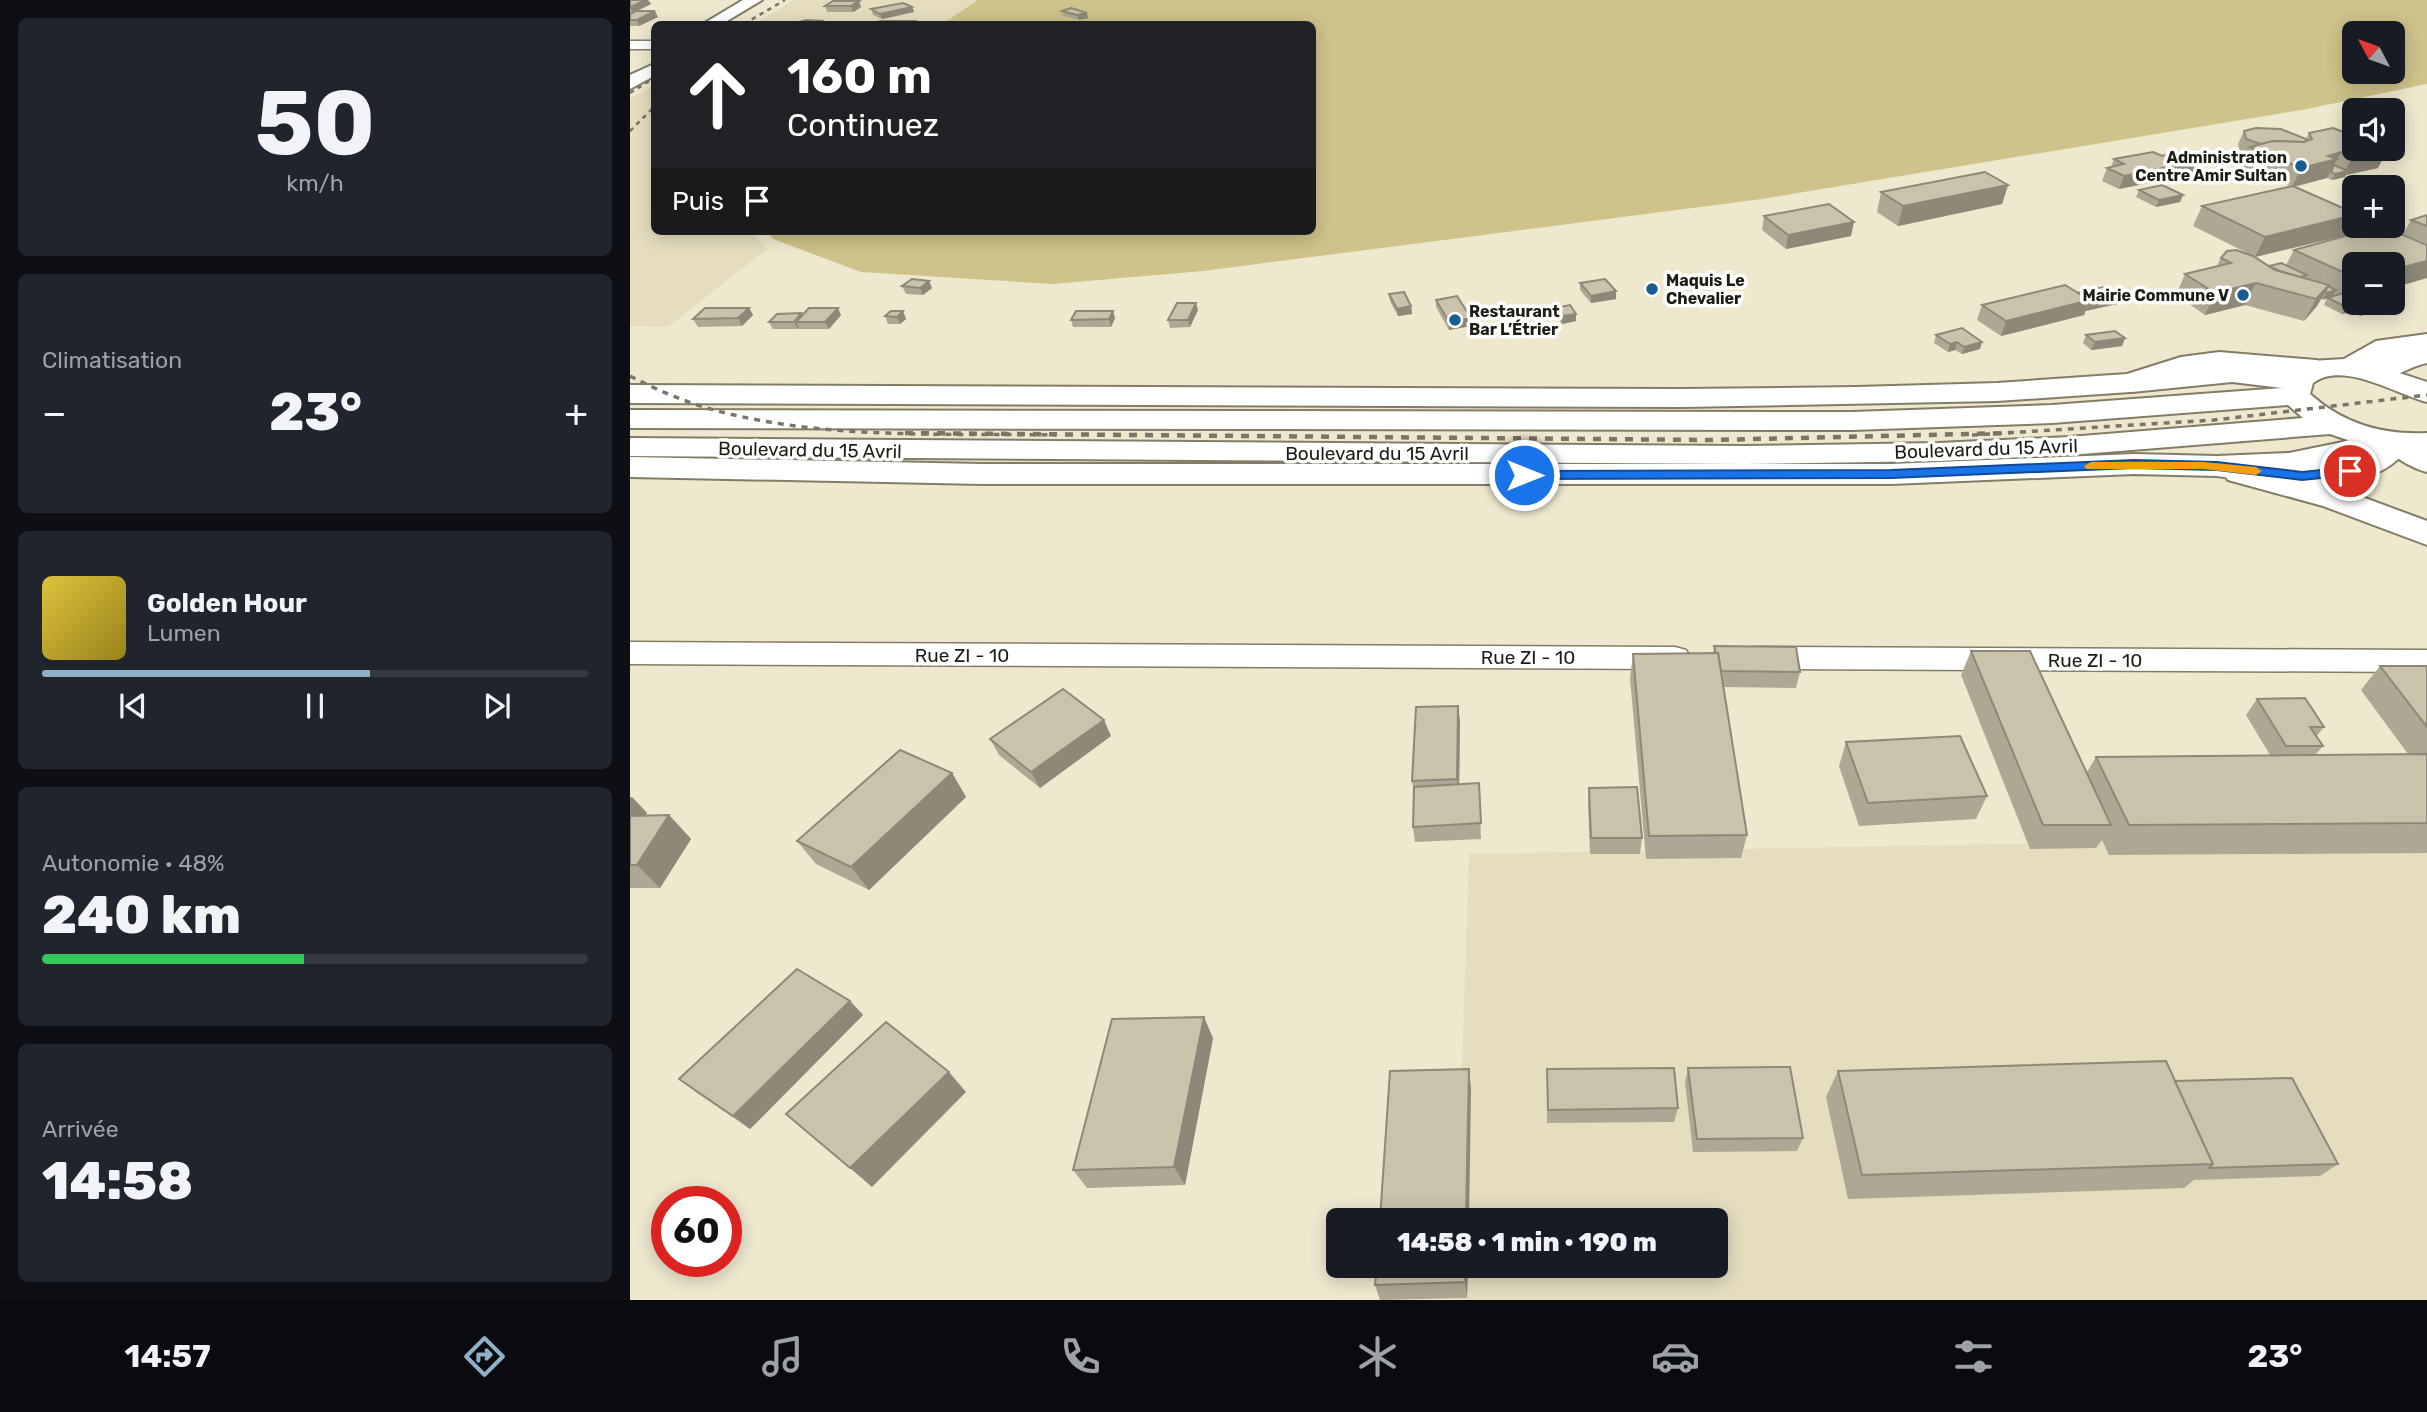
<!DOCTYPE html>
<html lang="fr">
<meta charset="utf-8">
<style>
:root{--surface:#171b24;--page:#20242c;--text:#f1f3f6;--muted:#9ea1a6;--line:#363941;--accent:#8fb0c9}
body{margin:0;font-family:Rubik,sans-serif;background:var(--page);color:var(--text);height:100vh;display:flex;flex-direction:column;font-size:26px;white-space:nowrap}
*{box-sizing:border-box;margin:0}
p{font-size:23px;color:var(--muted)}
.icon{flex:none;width:38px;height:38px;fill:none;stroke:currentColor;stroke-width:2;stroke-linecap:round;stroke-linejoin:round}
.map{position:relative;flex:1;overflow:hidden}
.sheet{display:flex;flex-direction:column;gap:18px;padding:18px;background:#0d0f14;width:630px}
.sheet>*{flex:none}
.hud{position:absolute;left:21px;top:21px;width:665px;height:214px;border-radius:10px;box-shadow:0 4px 18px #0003;background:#202124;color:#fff;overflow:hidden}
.needle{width:46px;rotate:311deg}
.controls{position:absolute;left:1712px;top:21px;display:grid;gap:14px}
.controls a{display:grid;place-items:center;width:63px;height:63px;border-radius:10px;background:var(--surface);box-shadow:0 4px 18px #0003;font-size:35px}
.speed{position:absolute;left:21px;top:1186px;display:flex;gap:14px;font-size:35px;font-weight:700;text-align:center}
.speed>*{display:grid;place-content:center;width:91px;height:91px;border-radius:50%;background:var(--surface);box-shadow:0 4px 18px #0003;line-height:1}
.speed .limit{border:10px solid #d22;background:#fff;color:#111}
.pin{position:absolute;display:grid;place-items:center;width:60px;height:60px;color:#fff;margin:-30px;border:4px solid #fff;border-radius:50%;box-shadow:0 2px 7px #0007}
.me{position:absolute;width:77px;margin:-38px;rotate:90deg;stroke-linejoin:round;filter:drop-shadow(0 0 5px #0008)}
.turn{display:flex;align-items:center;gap:24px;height:147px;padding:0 21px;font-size:32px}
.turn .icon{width:91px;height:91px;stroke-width:2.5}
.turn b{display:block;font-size:49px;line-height:60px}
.then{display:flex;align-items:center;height:66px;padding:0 21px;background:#0003;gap:14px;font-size:26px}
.big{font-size:52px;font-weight:800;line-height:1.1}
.sheet .tile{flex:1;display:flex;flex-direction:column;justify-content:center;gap:10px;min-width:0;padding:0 24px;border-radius:10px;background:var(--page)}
.sheet .dial{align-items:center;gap:0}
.dial b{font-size:91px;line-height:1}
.song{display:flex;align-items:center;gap:21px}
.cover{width:84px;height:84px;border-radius:10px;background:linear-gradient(135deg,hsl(50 70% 55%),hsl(50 70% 35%))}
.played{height:7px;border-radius:4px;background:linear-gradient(90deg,var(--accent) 60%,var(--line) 60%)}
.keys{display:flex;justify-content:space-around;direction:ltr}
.heat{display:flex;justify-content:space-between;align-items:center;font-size:38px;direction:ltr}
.charge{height:10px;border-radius:5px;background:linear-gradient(90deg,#34c759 48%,var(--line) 0)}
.trip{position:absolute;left:696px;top:1208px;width:402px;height:70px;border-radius:10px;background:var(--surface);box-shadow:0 4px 18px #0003;font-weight:800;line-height:70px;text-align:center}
.menu{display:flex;height:112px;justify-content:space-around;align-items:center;background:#090b0e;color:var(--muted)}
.menu .icon{width:49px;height:49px}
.menu .on{color:var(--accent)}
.menu b{font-size:32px;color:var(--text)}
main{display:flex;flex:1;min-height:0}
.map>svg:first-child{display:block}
.built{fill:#e5ddbe}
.green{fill:#cfc28a;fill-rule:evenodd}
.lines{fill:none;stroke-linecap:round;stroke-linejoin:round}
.minor-casing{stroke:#827d66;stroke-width:3}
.tertiary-casing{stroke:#827d66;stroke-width:4}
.primary-casing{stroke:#827d66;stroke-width:4}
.trunk-casing{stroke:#827d66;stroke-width:4}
.minor{fill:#fff;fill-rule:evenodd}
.tertiary{fill:#fff;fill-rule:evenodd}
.primary{fill:#fff;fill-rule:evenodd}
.trunk{fill:#fff;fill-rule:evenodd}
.rail-far2{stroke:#7a7666;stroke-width:2.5;stroke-dasharray:4.5 4.5;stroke-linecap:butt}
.rail-far1{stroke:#7a7666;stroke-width:3.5;stroke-dasharray:6 6;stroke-linecap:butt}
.rail{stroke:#7a7666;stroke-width:4.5;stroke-dasharray:8 8;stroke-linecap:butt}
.wall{fill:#ada893}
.shaded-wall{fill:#8d8878}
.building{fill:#c9c3ab;stroke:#8d8878;stroke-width:2}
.route{fill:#1a73e8;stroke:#114b97;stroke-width:2}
.slow{fill:#f59e0b}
.poi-dot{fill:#175d92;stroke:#fff;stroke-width:2.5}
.labels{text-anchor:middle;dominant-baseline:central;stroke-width:7;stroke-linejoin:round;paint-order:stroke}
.far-poi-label{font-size:16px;font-weight:bold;fill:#1e1c13;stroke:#fff;text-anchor:end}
.street-label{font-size:19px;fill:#1e1c13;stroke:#fff}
</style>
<main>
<section class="sheet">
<div class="tile dial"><b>50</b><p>km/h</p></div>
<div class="tile"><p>Climatisation</p>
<div class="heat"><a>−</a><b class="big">23°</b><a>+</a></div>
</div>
<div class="tile">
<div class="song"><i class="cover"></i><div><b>Golden Hour</b><p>Lumen</p></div></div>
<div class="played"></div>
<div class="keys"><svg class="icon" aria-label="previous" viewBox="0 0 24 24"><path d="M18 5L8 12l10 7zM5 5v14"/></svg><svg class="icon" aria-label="pause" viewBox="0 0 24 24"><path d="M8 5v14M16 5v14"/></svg><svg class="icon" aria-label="next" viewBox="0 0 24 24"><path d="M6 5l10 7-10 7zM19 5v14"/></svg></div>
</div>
<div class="tile"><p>Autonomie · 48%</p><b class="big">240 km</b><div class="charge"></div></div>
<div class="tile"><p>Arrivée</p><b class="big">14:58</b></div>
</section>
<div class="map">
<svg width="1797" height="1300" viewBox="0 0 1797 1300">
<rect width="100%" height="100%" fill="#eee8cf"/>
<g class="built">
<polygon points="164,0 348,0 312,24 125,24"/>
<polygon points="24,85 24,231 121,231 137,249 38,327 0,326 0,99"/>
<polygon points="1797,836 1797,1300 824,1300 825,1265 1087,1265 1087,1220 827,1220 839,854"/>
</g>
<path class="green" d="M348,0H1797V84L1677,109L1132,199L573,271L422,284L231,272L143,239L137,231H682V24H312ZM1724,33H1762V72H1724Z"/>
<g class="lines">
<g class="minor-casing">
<g id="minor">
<rect x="0" y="41" width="24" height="8"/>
<polygon points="0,642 1045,647 1056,650 1061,658 1056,666 1045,669 0,664"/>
<polygon points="1125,647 1797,650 1797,672 1125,669 1114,666 1109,658 1114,650"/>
</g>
</g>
<g class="tertiary-casing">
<g id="tertiary">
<path d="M1767,433L1778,435L1797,448V472C1781,468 1761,456 1751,442L1756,435Z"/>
<polygon points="1609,463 1716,491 1797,521 1797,545 1693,506 1598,480 1593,473 1598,466"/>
</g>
</g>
<g class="primary-casing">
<g id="primary">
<polygon points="113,0 132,0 92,24 73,24"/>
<polygon points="24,64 24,76 0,89 0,75"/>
<path d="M1797,347V363C1776,367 1758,384 1737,379L1733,373C1746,354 1776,350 1797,347Z"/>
<polygon points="1589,352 1686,360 1696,363 1700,369 1696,375 1686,378 1589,368 1565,371 1500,392 1367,401 1052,407 0,403 0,385 1052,389 1227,387 1367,383 1497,374 1551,357"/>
<polygon points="1746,430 1757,432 1762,439 1757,446 1733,457 1659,473 1587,476 1504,474 1261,484 353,484 0,477 0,457 353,464 1261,464 1504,454 1587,456 1659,453 1713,442"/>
</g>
</g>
<g class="trunk-casing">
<path id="trunk" d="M1797,334V350L1763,354L1745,365L1797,382V402C1766,394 1712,360 1683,383L1680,394C1714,424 1752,435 1797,433V451L1775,452C1733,501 1643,484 1587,476L1576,473L1571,466L1576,459L1587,456C1631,462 1708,479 1744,449L1700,434L1439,455L1308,461L1115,464L0,456V438L1115,446L1308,443L1439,437L1673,418L1658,405L1422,423L1222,430L0,428V410L1222,412L1422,405L1652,388L1602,382L1502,392L1492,389L1487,383L1492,377L1502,374C1556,368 1607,361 1660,372L1671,364L1681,361L1714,359L1746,341Z"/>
</g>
<use href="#minor" class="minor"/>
<use href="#tertiary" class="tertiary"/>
<use href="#primary" class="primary"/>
<use href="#trunk" class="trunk"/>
<g class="rail-far2">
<polyline points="114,24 155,0"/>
<polyline points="0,93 24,78"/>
<polyline points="0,131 24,107"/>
</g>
<g class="rail-far1">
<path d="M0,376C27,390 55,402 84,410C195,440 313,433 426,435"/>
<polyline points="1342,435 1584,420 1797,395"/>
</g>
<polyline class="rail" points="275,433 1081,440 1380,433"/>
</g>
<g class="wall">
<polygon points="0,0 18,0 21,4 6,11 28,17 9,26 0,26 0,14 2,13 0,13"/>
<polygon points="195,6 231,7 223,12 197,12"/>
<polygon points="282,7 284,12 252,19 243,15 241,9"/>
<polygon points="432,11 458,18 449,20 433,16"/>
<polygon points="1614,131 1676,139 1679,133 1748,168 1716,175 1715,177 1702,180 1697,178 1664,187 1717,235 1625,257 1639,266 1656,265 1664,250 1797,245 1797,278 1762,288 1724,264 1724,303 1737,303 1739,313 1730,316 1721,312 1712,314 1694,305 1697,298 1691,299 1687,306 1674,321 1615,305 1575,315 1546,295 1555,274 1586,267 1591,258 1621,255 1563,226 1572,206 1660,186 1611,166 1617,154 1610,151 1608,144"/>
<polygon points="1532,156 1567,161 1562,174 1489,189 1472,181 1477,168 1481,167 1484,159"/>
<polygon points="1378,185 1372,204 1268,226 1247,212 1251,192"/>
<polygon points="1509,190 1553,195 1550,202 1526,207 1506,197"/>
<polygon points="1797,215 1797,244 1773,234 1781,220"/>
<polygon points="1134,216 1221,236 1156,249 1132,230"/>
<polygon points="950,283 986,299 961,303 950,290"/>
<polygon points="272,286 302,288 293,295 276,294"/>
<polygon points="1448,293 1487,304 1456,310 1454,315 1371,336 1347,320 1352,305"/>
<polygon points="759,294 781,306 782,314 768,316 760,301"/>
<polygon points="806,300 841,318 841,326 819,330 806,307"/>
<polygon points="119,308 123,315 112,326 68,327 63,319"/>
<polygon points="926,308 946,314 946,321 932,324 925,315"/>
<polygon points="568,310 560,327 540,328 538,320"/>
<polygon points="273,311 276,319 270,324 258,324 255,316"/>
<polygon points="483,311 485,318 481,327 443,327 441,320"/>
<polygon points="171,313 172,315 211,315 199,329 170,329 169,328 168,329 143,329 139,322"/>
<polygon points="1306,335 1350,349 1332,354 1325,350 1318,352 1304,343"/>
<polygon points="1456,335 1495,338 1492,346 1461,350 1453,343"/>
<polygon points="1084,646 1170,672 1166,688 1093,687 1117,835 1111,858 1016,859 1000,678 1003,654 1083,653"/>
<polygon points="1341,651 1457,772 1466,757 1640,755 1616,715 1627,699 1694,727 1686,737 1693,746 1685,755 1778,754 1731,690 1750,666 1797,666 1797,853 1479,855 1472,840 1466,848 1400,849 1331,675"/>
<polygon points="828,706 830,722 829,784 849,783 851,839 785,842 783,827 784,794 782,781"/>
<polygon points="481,736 410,788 369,755 360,739"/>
<polygon points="1216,742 1357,796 1346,819 1229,826 1209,766"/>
<polygon points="322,773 336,797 239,890 186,864 167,841"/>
<polygon points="959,788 1012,838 1010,854 960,854 958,804"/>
<polygon points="0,797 2,797 17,813 15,816 39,815 61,839 30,888 0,888"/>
<polygon points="220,1001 233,1015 120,1129 67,1093 49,1079"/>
<polygon points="583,1038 555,1185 457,1188 443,1170"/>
<polygon points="1058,1068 1173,1138 1167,1151 1063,1152 1055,1082"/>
<polygon points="917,1069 1048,1108 1044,1122 917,1123"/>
<polygon points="1208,1071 1545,1081 1708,1164 1690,1176 1564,1180 1554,1188 1218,1199 1196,1097"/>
<polygon points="838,1265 837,1298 750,1300 745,1285"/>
</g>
<g class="shaded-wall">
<polygon points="16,0 18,0 21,4 3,13 0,8"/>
<polygon points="229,1 231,7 223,12 221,6"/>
<polygon points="282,7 284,12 252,19 250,14"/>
<polygon points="25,11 28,17 9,26 7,20"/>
<polygon points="457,13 458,18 449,20 447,15"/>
<polygon points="1758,149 1748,168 1716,175 1715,177 1702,180 1705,174 1715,171 1722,157"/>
<polygon points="1711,152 1697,178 1662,187 1671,168 1698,156"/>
<polygon points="1567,161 1562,174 1489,189 1494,176"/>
<polygon points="1378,185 1372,204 1268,226 1273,206"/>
<polygon points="1553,195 1550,202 1526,207 1529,200"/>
<polygon points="1724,215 1724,222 1717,235 1625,257 1635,237"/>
<polygon points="1224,222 1221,236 1156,249 1158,235"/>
<polygon points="1797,261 1797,278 1762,288 1762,270"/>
<polygon points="299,281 302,288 293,295 290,288"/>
<polygon points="1626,283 1615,305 1575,315 1585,293"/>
<polygon points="1699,285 1687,306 1674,321 1686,299"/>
<polygon points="1724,289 1724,299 1717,301"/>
<polygon points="1706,290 1702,297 1692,300 1696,293"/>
<polygon points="986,291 986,299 961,303 961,296"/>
<polygon points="1490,297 1487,304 1456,311 1459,303"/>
<polygon points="1460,300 1454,315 1371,336 1376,321"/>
<polygon points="566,303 568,310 560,327 558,320"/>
<polygon points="1725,304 1721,312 1712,314 1716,307"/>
<polygon points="1744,305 1739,313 1730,316 1735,308"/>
<polygon points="781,306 782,314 768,316 767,309"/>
<polygon points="119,308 123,315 112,326 108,318"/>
<polygon points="208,308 211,315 199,329 195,322"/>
<polygon points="273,311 276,319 270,324 267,317"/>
<polygon points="483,311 485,318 481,327 479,319"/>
<polygon points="171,313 175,321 166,322 169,328 168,329 164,322"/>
<polygon points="946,314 946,321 932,324 932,316"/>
<polygon points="841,318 841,326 819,330 819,322"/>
<polygon points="1495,338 1492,346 1461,350 1465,342"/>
<polygon points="1327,342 1325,350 1318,352 1320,344"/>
<polygon points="1352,342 1350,349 1332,354 1334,347"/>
<polygon points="828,706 830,722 829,795 827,779"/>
<polygon points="474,720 481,736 410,788 401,772"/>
<polygon points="322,773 336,797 239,890 221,867"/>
<polygon points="2,797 17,813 0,838 0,799"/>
<polygon points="39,815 61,839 30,888 7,865"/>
<polygon points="220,1001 233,1015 120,1129 103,1116"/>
<polygon points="574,1017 583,1038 555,1185 544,1167"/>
<polygon points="839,1069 841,1089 839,1220 836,1220"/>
<polygon points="319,1072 336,1092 242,1187 220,1168"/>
<polygon points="836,1265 838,1265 837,1298 835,1282"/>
</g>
<g class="building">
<polygon points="0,0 16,0 0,7"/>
<polygon points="203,1 229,1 221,6 195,6"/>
<polygon points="273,3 282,7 250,14 241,9"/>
<polygon points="441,8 457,13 447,15 432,11"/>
<polygon points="6,11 25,11 7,20 0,20 0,14"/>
<polygon points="176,20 194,21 184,24 163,24"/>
<polygon points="250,21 284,21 279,24 246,24"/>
<polygon points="1626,128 1651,129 1676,139 1677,141 1674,142 1643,141 1631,144 1616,139 1614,131"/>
<polygon points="1703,128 1724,136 1724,149 1757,149 1722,157 1711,152 1698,156 1707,159 1671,168 1620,147 1643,141 1674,142 1682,139 1679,133"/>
<polygon points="1523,152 1532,156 1548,152 1567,161 1494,176 1477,168 1494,164 1484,159"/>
<polygon points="1704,165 1718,171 1705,174 1701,172"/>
<polygon points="1355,172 1378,185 1273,206 1251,192"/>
<polygon points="1532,185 1553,195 1529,200 1509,190"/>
<polygon points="1663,186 1724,213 1724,215 1635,237 1572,206"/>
<polygon points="1199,204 1224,222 1158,235 1134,216"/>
<polygon points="1797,215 1797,226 1781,220"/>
<polygon points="1752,226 1797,245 1797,261 1762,270 1762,264 1724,264 1724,277 1664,250"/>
<polygon points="1606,250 1623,256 1645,270 1699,285 1686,299 1626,283 1585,293 1555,274 1601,263 1591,258 1597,251"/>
<polygon points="1651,263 1677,275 1671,277 1650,271 1639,266"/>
<polygon points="282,279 299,281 290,288 272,286"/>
<polygon points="975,279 986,291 961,296 950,283"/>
<polygon points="1435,285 1460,300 1376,321 1352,305"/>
<polygon points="1698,286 1706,290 1696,293 1695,292"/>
<polygon points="1474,287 1490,297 1459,303 1460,300 1448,293"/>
<polygon points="774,292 781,306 767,309 759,294"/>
<polygon points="1713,293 1724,298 1724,303 1737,303 1744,305 1735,308 1725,304 1716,307 1698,298"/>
<polygon points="827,296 841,318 819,322 806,300"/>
<polygon points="547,303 566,303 558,320 538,320"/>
<polygon points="940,305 946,314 932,316 926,308"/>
<polygon points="75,308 119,308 108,318 63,319"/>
<polygon points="179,308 208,308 195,322 166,322"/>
<polygon points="261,311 273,311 267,317 255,316"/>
<polygon points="446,311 483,311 479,319 441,320"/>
<polygon points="171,313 164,322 139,322 147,314"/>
<polygon points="1332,328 1352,342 1334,347 1327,342 1320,344 1306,335"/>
<polygon points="1485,331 1495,338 1465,342 1456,335"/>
<polygon points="1084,646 1166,647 1170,672 1091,671 1088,653 1086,653"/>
<polygon points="1341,651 1400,651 1481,825 1413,825"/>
<polygon points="1088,653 1117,835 1019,836 1003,654"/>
<polygon points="1750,666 1797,666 1797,727"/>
<polygon points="433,689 474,720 401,772 360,739"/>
<polygon points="1675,698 1694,727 1680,727 1693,746 1656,746 1627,699"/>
<polygon points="828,706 827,779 782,781 786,707"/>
<polygon points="1330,736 1357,796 1238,803 1216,742"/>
<polygon points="270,750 322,773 221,867 167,841"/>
<polygon points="1797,754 1797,823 1499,825 1466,757"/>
<polygon points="849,783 851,823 783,827 784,787"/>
<polygon points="1007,787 1012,838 961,838 959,788"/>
<polygon points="39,815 7,865 0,865 0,816"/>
<polygon points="167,969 220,1001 103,1116 49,1079"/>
<polygon points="574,1017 544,1167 443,1170 482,1019"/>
<polygon points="256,1022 319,1072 220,1168 156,1114"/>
<polygon points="1536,1061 1583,1164 1232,1175 1208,1071"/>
<polygon points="1160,1067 1173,1138 1067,1139 1058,1068"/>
<polygon points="1044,1068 1048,1108 918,1110 917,1069"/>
<polygon points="839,1069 836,1220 750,1220 760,1071"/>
<polygon points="1662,1078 1708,1164 1579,1168 1583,1164 1545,1081"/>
<polygon points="747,1265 836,1265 835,1282 745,1285"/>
</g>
<polygon class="route" points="1504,460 1587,462 1672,472 1720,467 1726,471 1720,475 1672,480 1587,470 1504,468 1261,478 894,479 887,475 894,471 1261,470"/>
<polygon class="slow" points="1461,462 1573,462 1626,467 1632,471 1626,475 1573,469 1456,469 1454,466"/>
<g class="poi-dot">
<circle cx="1671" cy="166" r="7"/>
<circle cx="1022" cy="289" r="7"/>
<circle cx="1613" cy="295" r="7"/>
<circle cx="825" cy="320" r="7"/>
</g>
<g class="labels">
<g class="far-poi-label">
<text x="1657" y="157">Administration<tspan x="1657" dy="18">Centre Amir Sultan</tspan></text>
<text x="1036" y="280" text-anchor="start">Maquis Le<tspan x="1036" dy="18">Chevalier</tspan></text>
<text x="1599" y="295">Mairie Commune V</text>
<text x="839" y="311" text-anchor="start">Restaurant<tspan x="839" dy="18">Bar L’Étrier</tspan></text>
</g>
<g class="street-label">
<text transform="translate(1356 449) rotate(-2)">Boulevard du 15 Avril</text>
<text transform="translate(180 450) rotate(1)">Boulevard du 15 Avril</text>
<text x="747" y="453">Boulevard du 15 Avril</text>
<text x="332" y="655">Rue ZI - 10</text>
<text x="898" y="657">Rue ZI - 10</text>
<text x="1465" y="660">Rue ZI - 10</text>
</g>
</g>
</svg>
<div class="controls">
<a><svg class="needle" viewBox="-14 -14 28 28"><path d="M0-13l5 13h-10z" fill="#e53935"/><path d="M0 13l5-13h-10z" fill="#9ea1a6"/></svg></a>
<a><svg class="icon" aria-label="sound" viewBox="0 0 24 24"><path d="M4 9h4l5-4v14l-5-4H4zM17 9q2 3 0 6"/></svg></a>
<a>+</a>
<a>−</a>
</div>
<div class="speed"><div class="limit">60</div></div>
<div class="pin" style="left:1720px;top:471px;background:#d93025"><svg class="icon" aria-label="arrive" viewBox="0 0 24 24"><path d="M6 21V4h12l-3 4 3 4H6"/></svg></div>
<svg class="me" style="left:894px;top:475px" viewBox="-20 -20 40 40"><circle r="17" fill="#1a73e8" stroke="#fff" stroke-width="3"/><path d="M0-11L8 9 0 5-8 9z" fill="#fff"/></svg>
<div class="trip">14:58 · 1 min · 190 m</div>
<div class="hud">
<div class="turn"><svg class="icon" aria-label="ahead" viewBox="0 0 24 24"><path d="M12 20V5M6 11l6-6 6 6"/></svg><div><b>160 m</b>Continuez</div></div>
<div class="then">Puis<svg class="icon" aria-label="arrive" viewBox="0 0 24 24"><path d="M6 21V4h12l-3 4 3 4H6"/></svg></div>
</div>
</div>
</main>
<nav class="menu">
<b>14:57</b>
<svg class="icon on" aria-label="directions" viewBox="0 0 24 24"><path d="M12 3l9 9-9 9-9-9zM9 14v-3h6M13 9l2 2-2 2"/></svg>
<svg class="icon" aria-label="music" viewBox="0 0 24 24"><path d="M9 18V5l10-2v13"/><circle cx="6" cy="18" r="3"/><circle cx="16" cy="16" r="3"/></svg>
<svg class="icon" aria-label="phone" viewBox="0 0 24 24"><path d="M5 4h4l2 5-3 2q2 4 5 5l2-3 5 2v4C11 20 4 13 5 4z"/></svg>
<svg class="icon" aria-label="climate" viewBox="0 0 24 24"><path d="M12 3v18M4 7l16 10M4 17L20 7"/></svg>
<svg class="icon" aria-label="car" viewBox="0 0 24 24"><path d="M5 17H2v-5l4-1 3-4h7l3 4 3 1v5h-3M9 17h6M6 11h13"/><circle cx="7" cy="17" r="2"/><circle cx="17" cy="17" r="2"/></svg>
<svg class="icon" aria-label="filters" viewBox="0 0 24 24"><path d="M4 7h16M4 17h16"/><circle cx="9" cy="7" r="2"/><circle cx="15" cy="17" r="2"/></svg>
<b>23°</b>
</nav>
